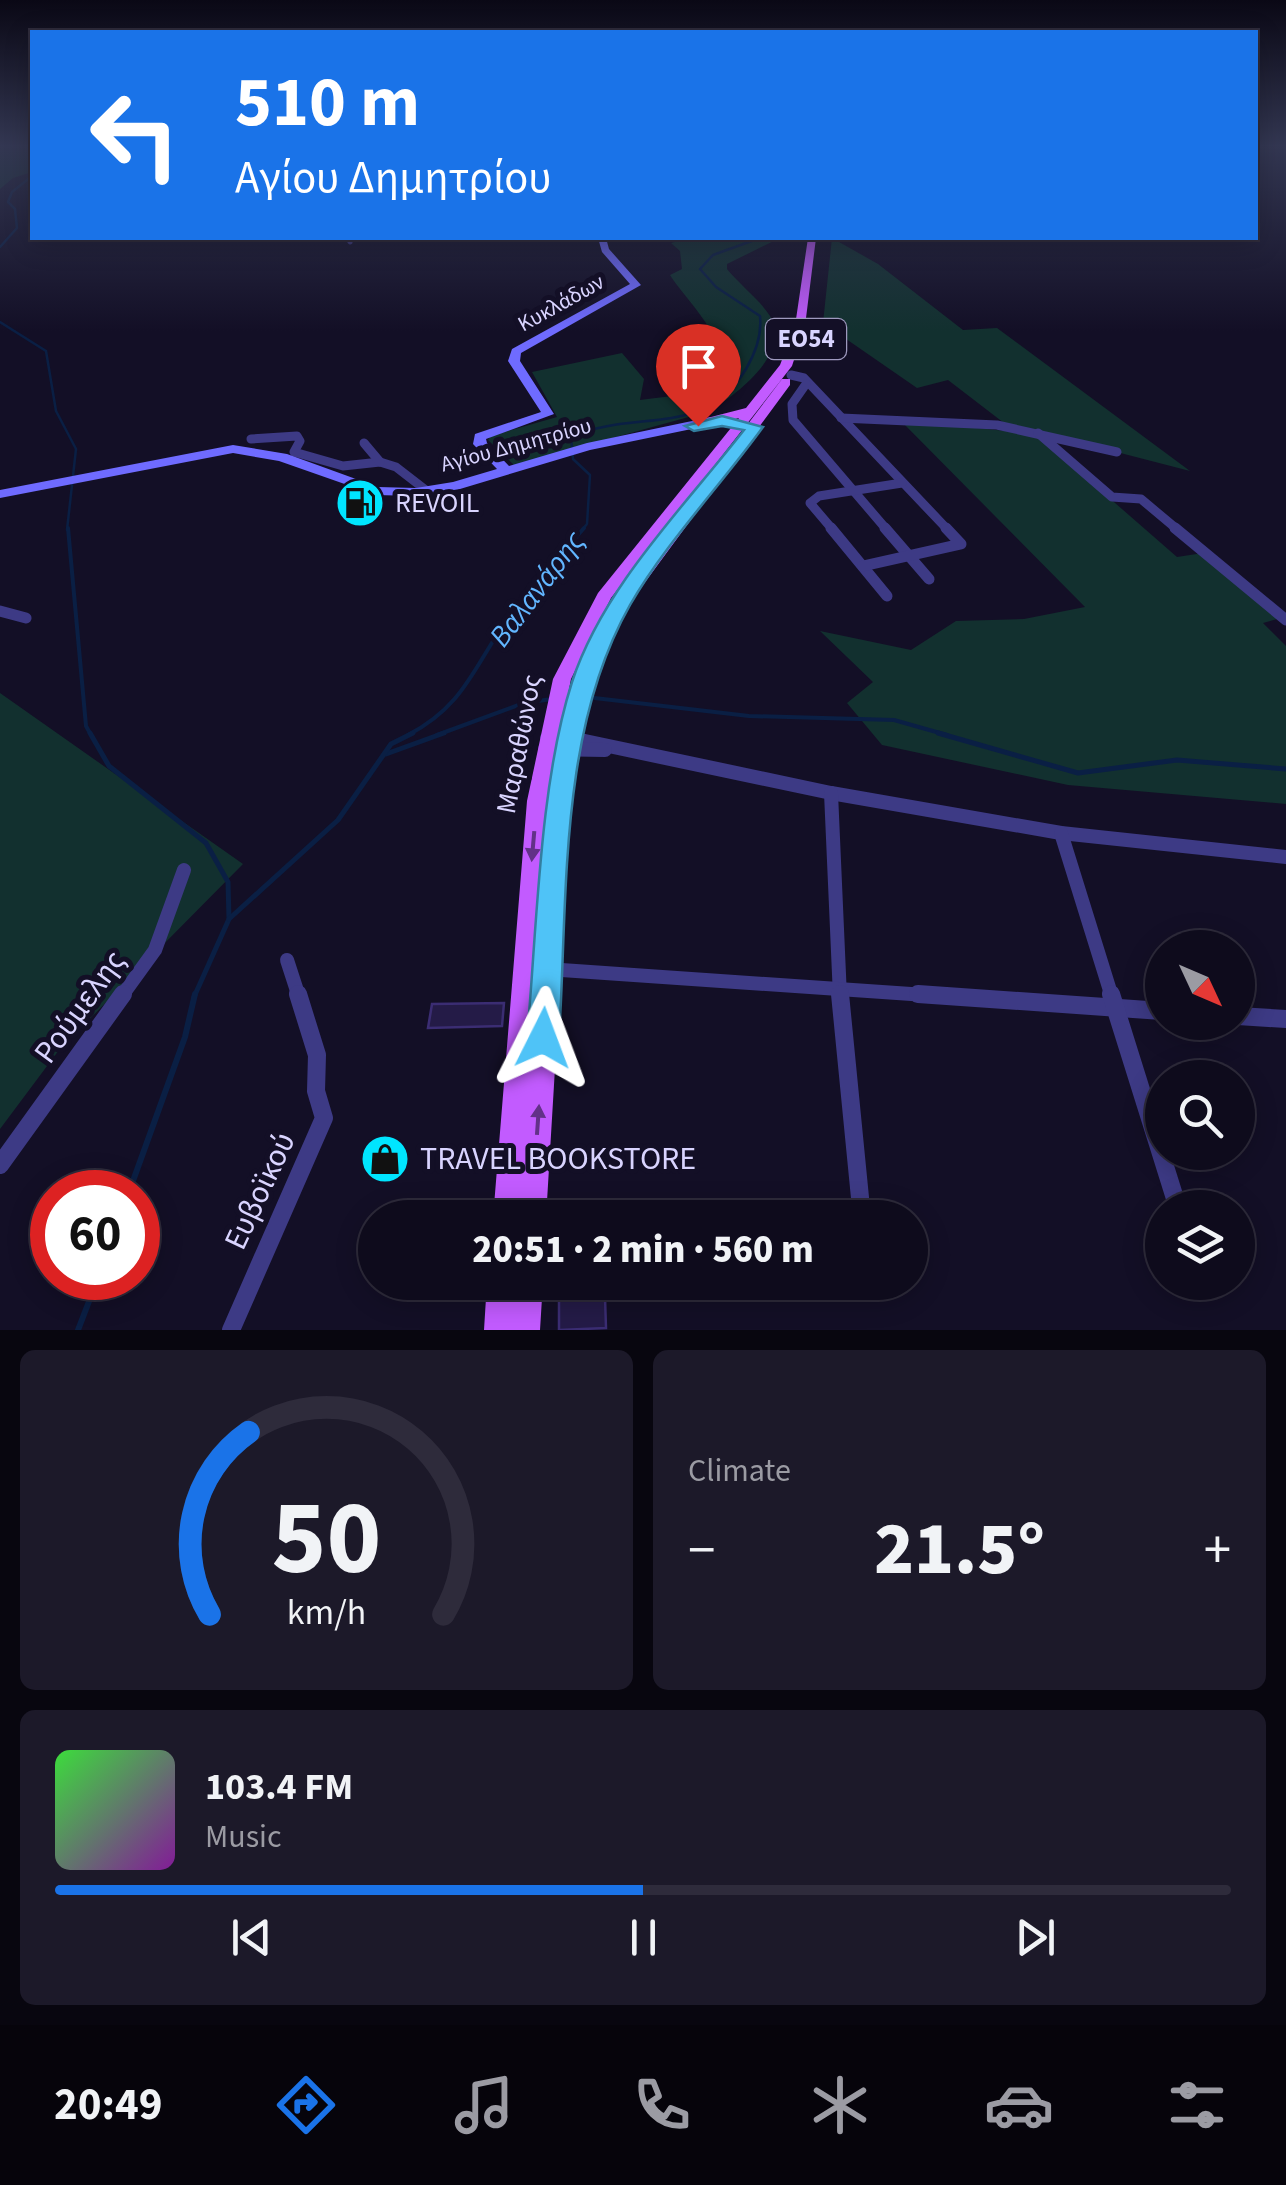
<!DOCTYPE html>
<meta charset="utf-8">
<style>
:root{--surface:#0e0b1c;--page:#1c1929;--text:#f1f3f6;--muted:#9b9ba3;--line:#2e2b3b;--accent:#1a73e8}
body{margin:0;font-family:"Source Sans 3",sans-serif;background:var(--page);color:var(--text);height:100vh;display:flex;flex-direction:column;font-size:38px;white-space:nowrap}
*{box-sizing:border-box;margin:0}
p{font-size:32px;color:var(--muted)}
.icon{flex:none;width:55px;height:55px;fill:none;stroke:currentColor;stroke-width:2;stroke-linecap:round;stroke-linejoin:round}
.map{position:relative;height:1330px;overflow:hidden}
.sheet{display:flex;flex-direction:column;gap:20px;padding:20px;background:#08060f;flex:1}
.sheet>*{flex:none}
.guide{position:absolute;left:30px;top:30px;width:1228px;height:210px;border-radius:0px;box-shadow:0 5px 25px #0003,0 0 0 2px var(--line);background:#1a73e8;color:#fff;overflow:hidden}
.needle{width:65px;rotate:134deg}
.controls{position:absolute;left:1145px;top:930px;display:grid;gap:20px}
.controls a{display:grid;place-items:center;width:110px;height:110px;border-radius:50%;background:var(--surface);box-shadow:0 5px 25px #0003,0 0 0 2px var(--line);font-size:50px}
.speed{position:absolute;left:30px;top:1170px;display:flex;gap:20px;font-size:50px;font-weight:700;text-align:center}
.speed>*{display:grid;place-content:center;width:130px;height:130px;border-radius:50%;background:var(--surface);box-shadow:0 5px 25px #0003,0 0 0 2px var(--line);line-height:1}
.speed .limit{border:15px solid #d22;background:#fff;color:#111}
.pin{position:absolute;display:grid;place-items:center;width:85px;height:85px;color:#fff;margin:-102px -42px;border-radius:50% 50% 50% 0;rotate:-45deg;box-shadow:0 0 10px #0007}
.pin .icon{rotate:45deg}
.me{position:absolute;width:110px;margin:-55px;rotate:3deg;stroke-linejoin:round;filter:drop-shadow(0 0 8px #0008)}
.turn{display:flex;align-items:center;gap:35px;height:210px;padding:0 40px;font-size:45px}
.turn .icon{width:130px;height:130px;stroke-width:2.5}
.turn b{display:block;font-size:70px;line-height:85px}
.big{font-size:75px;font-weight:800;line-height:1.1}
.sheet .widget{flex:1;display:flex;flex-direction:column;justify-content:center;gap:15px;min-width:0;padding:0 35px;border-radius:15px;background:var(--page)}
.sheet .dial{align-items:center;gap:0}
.dial svg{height:260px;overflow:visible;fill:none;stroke:var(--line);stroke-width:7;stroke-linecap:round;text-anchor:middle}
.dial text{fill:var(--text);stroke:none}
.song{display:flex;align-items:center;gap:30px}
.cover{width:120px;height:120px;border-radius:15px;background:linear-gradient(135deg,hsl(120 70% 55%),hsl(290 70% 35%))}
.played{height:10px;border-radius:5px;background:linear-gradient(90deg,var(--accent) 50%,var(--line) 50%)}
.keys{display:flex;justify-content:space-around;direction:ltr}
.heat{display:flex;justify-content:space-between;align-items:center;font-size:55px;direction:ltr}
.sheet .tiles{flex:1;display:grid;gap:20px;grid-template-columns:1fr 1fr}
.widget:last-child{grid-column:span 2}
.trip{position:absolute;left:358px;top:1200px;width:570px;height:100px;border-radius:50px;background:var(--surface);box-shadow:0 5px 25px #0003,0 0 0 2px var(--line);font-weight:800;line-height:100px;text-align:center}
.tab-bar{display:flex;height:160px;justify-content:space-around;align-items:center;background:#06040b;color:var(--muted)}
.tab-bar .icon{width:70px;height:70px}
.tab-bar .active{color:var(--accent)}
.tab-bar b{font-size:45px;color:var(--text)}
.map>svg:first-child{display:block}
.green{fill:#12302f}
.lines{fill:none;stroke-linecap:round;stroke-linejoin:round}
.stream-far3{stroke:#0a1f44;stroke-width:2.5}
.stream-far2{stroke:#0a1f44;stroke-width:4}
.stream-far1{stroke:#0a1f44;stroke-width:5}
.stream{stroke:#0a1f44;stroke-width:6}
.building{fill:#241b47;stroke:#3b2d73;stroke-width:2.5}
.street-far4{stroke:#3d3a85;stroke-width:5}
.street-far3{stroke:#3d3a85;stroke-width:9}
.street-far2{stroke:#3d3a85;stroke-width:11}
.street-far1{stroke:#3d3a85;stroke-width:14}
.street{stroke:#3d3a85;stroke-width:18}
.secondary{fill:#6f6bff;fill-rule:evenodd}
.primary{fill:#c25bff;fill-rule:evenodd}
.oneway{fill:#623188}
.route{fill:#4fc3f7;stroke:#337fa1;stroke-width:2.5}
.labels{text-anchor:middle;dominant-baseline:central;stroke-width:10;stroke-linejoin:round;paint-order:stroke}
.far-street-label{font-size:22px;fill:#d9d4ff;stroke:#130f26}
.shield{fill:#130f26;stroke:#9e99be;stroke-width:2.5}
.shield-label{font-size:25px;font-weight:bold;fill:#d9d4ff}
.poi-label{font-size:28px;fill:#d9d4ff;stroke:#130f26;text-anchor:start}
.street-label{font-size:28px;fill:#d9d4ff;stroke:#130f26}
.water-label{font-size:30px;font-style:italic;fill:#62b6ff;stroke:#130f26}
.near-street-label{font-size:32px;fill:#d9d4ff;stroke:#130f26}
.near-poi-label{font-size:32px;fill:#d9d4ff;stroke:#130f26;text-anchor:start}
</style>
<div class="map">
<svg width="1286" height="1330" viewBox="0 0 1286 1330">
<rect width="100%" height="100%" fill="#130f26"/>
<g class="green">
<polygon points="0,145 32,145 32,172 13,178 0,189"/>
<path d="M690,238H780L727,264V269C740,285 759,299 770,316C793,353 734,397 707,412L514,465L488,440L491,436L557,417L532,372L622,353L644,379L640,400C660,397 686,396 704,388C755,365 685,300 670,275L682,269L680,251L671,243Z"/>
<polygon points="832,238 878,264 963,330 997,328 1190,471 1004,423 948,380 917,388 823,323"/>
<polygon points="900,420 1036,434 1177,557 1203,553 1281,618 1263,623 1286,646 1286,804 1068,785 882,745 847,703 873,682 820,631 911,650 956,621 1024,619 1085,607"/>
<polygon points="0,693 243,864 59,1050 0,1129"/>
</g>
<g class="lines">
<g class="stream-far3">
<polyline points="0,247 17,228 15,209 8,202 12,192 32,176"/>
<polyline points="0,322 46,351 56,411 76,449 67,530"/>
<path d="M582,530L587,524L590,475L573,459L571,437C636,408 703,440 746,369C756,352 762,335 760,316L716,287L700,269L713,255L760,238"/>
</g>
<g class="stream-far2">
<polyline points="68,528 86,726 91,735"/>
<polyline points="586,697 749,716 894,720 947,735"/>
<path d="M408,735C468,704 475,661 513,612C535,583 560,556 584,528"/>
<polyline points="437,735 524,703 552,699"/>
</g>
<g class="stream-far1">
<polyline points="90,733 109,766 206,843 228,882 229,919 194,997"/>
<polyline points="938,733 1078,773 1177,760 1286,769"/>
<polyline points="386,754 444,733"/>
<polyline points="229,919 338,820 391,744 413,733"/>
</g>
<g class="stream">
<polyline points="129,1192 185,1037 195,994"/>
<polyline points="78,1330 98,1278"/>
</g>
</g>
<g class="building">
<polygon points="504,1003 502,1026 428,1028 432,1004"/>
<polygon points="605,1297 606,1328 559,1330 559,1300"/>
</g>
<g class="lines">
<polyline class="street-far4" points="348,238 350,242"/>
<g class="street-far3">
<polyline points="791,375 804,378 948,530"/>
<polyline points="806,384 792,404 793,420 887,530"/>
<polyline points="841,418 997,425 1117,452"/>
<polyline points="1038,433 1112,497 1141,499 1178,530"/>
<polyline points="251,439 297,436 300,441 294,452 343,466 380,462 396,467 427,491"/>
<polyline points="364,443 380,462"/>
<polyline points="833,530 810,503 819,496 902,483"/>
</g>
<g class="street-far2">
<polyline points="831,528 887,596"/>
<polyline points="885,528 929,579"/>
<polyline points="1175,528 1286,620"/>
<polyline points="863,566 961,544 946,528"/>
<polyline points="0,611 26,618"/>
</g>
<g class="street-far1">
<polyline points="547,738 585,741 831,793 1061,833 1286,857"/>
<polyline points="545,749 605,750"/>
<polyline points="831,793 840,997"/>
<polyline points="1061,833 1112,997"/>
<polyline points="287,960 299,997"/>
<polyline points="547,969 955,997"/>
<polyline points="121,997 155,950 184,870"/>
</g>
<g class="street">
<polyline points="840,994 862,1218"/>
<polyline points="918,994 1162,1011"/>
<polyline points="1111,994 1178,1208"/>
<polyline points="1238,1016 1286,1019"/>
<polyline points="0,1165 123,994"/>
<polyline points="231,1330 324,1118 316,1091 317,1055 298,994"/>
</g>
<polygon class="secondary" points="598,238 606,238 609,249 641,285 521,353 520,361 554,414 486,439 487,443 509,466 587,443 711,417 759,424 759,430 711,425 590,450 460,489 416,496 376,495 279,461 233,453 0,498 0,490 233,445 287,454 378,487 416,488 453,482 497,469 473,444 475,434 541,412 508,361 512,349 630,284 602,252"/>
<g class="primary">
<polygon points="808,238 816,238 805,326 792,366 611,598 571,679 547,801 534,1017 551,802 575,681 615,599 782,379 790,379 790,385 629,604 593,681 571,802 546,1218 493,1218 527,801 553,679 598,593 739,418 711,425 705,421 707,418 746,408 780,365 795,326"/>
<polygon points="487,1282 543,1282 540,1330 484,1330"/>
</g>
</g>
<defs><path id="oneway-solid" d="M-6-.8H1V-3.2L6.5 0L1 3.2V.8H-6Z" transform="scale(2.5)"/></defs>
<g class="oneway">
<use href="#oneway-solid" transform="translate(533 846) rotate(95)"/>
<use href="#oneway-solid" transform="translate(538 1120) rotate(-86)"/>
</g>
<linearGradient id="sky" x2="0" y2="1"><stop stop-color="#0a0815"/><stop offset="0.44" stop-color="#333752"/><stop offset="1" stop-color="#333752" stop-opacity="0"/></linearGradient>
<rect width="1286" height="331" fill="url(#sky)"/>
<path class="route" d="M722,416L763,427C721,485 665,544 630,605C558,732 568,897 559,1038L555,1049L543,1054L532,1049L527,1038C537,929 539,785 572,682C603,587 684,507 744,430L722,426L694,431L685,426Z"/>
<defs>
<g id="fuel-disc" transform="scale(2.5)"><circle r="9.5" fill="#00e5ff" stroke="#130f26"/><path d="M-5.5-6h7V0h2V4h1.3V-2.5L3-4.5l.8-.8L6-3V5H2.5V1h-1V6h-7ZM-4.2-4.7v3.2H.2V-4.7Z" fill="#111"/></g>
<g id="shop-disc" transform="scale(2.5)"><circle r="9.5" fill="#00e5ff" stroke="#130f26"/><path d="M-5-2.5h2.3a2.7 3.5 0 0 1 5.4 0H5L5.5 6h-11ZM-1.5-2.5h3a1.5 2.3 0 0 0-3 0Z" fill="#111"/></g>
</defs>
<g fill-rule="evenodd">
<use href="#fuel-disc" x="360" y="503"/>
<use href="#shop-disc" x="385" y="1159"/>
</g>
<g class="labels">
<g class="far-street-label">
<text transform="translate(561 303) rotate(-29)">Κυκλάδων</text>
<text transform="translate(516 445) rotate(-15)">Αγίου Δημητρίου</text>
</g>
<rect class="shield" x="766" y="319" width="80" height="40" rx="8"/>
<g class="shield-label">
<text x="806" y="339">ΕΟ54</text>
</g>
<g class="poi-label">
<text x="395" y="503">REVOIL</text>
</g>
<g class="street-label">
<text transform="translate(519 744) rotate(-79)">Μαραθώνος</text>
</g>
<g class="water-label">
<text transform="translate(537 589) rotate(-53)">Βαλανάρης</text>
</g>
<g class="near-street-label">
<text transform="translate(80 1007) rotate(-54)">Ρούμελης</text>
<text transform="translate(260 1191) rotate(-65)">Ευβοϊκού</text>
</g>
<g class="near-poi-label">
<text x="420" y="1159">TRAVEL BOOKSTORE</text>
</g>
</g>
</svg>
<div class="controls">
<a><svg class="needle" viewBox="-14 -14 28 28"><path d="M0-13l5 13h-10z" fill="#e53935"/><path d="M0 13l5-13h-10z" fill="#9b9ba3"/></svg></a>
<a><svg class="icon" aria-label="search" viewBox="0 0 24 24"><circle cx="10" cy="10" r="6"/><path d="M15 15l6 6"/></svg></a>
<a><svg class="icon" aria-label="layers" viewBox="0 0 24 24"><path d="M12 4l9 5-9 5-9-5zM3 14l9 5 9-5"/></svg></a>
</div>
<div class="speed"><div class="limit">60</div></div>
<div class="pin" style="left:698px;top:426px;background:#d93025"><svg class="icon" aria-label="arrive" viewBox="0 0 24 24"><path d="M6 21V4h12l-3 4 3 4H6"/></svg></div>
<svg class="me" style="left:543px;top:1038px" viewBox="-20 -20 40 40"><path d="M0-17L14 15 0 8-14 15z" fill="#4fc3f7" stroke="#fff" stroke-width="4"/></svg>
<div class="trip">20:51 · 2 min · 560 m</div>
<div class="guide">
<div class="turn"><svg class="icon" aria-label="left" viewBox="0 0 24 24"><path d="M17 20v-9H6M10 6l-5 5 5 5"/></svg><div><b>510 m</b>Αγίου Δημητρίου</div></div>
</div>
</div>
<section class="sheet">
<div class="tiles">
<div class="widget dial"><svg viewBox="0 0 100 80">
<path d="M14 69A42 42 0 1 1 86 69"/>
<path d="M14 69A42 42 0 0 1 26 13" stroke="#1a73e8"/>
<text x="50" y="56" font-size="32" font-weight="700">50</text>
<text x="50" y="72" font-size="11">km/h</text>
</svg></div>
<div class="widget"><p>Climate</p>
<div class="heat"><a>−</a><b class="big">21.5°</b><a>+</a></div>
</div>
<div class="widget">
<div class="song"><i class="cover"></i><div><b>103.4 FM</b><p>Music</p></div></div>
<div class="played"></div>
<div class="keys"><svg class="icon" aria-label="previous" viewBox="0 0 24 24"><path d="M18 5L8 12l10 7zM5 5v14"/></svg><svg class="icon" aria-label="pause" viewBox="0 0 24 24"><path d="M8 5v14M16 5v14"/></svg><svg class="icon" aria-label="next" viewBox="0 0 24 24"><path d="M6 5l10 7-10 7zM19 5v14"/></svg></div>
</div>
</div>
</section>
<nav class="tab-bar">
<b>20:49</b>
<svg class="icon active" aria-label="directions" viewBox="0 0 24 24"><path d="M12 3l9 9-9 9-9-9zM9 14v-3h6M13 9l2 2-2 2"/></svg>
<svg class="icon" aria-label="music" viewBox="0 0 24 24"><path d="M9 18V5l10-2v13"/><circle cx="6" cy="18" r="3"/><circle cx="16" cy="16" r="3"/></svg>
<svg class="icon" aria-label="phone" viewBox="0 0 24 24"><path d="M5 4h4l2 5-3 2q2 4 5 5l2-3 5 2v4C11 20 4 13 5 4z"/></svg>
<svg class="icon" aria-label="climate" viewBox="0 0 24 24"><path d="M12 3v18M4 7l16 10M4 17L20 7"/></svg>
<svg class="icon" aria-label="car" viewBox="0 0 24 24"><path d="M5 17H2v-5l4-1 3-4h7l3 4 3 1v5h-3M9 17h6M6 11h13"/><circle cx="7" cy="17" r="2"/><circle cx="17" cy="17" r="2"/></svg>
<svg class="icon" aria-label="filters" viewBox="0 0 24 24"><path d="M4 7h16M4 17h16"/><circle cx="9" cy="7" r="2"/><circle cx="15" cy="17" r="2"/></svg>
</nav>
